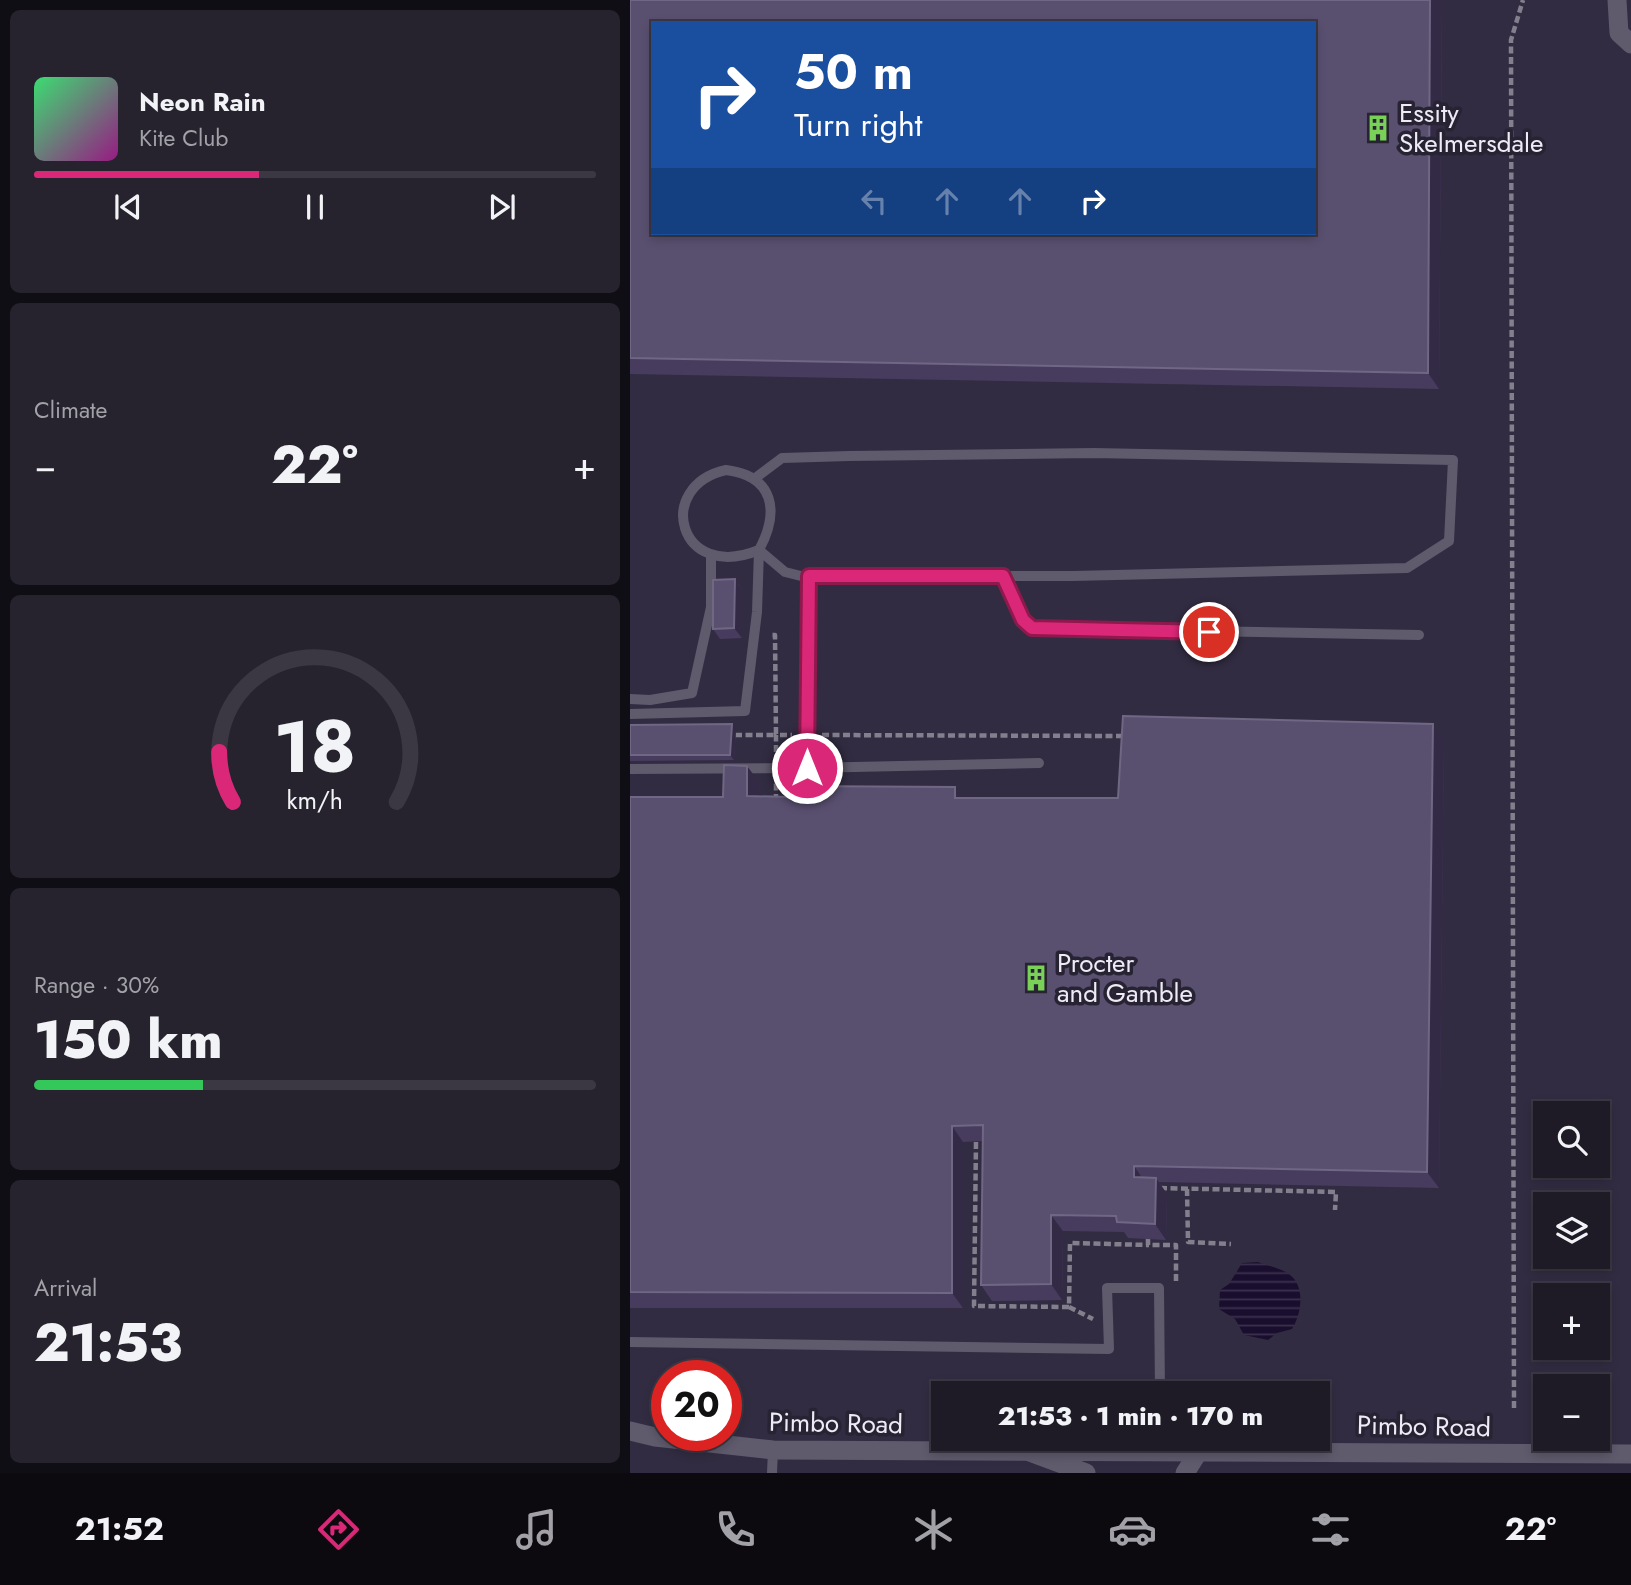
<!DOCTYPE html>
<meta charset="utf-8">
<style>
:root{--surface:#1e1a26;--page:#26232e;--text:#f1f3f6;--muted:#a1a1a7;--line:#3c3843;--accent:#db2777}
body{margin:0;font-family:Jost,sans-serif;background:var(--page);color:var(--text);height:100vh;display:flex;flex-direction:column;font-size:26px;white-space:nowrap}
*{box-sizing:border-box;margin:0}
p{font-size:23px;color:var(--muted)}
.icon{flex:none;width:38px;height:38px;fill:none;stroke:currentColor;stroke-width:2;stroke-linecap:round;stroke-linejoin:round}
.map{position:relative;flex:1;overflow:hidden}
.drawer{display:flex;flex-direction:column;gap:10px;padding:10px;background:#100e15;width:630px}
.drawer>*{flex:none}
.guide{position:absolute;left:21px;top:21px;width:665px;height:214px;border-radius:0px;box-shadow:0 4px 10px #0003,0 0 0 2px var(--line);background:#1a4fa0;color:#fff;overflow:hidden}
.buttons{position:absolute;left:903px;top:1101px;display:grid;gap:14px}
.buttons a{display:grid;place-items:center;width:77px;height:77px;border-radius:0px;background:var(--surface);box-shadow:0 4px 10px #0003,0 0 0 2px var(--line);font-size:35px}
.speed{position:absolute;left:21px;top:1360px;display:flex;gap:14px;font-size:35px;font-weight:700;text-align:center}
.speed>*{display:grid;place-content:center;width:91px;height:91px;border-radius:50%;background:var(--surface);box-shadow:0 4px 10px #0003,0 0 0 2px var(--line);line-height:1}
.speed .limit{border:10px solid #d22;background:#fff;color:#111}
.pin{position:absolute;display:grid;place-items:center;width:60px;height:60px;color:#fff;margin:-30px;border:4px solid #fff;border-radius:50%;box-shadow:0 2px 7px #0007}
.me{position:absolute;width:77px;margin:-38px;rotate:0deg;stroke-linejoin:round;filter:drop-shadow(0 0 5px #0008)}
.turn{display:flex;align-items:center;gap:24px;height:147px;padding:0 28px;font-size:32px}
.turn .icon{width:91px;height:91px;stroke-width:2.5}
.turn b{display:block;font-size:49px;line-height:60px}
.lanes{display:flex;align-items:center;height:66px;padding:0 28px;background:#0003;justify-content:center;gap:35px;direction:ltr}
.lanes .off{opacity:.35}
.big{font-size:52px;font-weight:800;line-height:1.1}
.drawer .card{flex:1;display:flex;flex-direction:column;justify-content:center;gap:10px;min-width:0;padding:0 24px;border-radius:10px;background:var(--page)}
.drawer .dial{align-items:center;gap:0}
.dial svg{height:182px;overflow:visible;fill:none;stroke:var(--line);stroke-width:7;stroke-linecap:round;text-anchor:middle}
.dial text{fill:var(--text);stroke:none}
.song{display:flex;align-items:center;gap:21px}
.cover{width:84px;height:84px;border-radius:10px;background:linear-gradient(135deg,hsl(140 70% 55%),hsl(310 70% 35%))}
.played{height:7px;border-radius:4px;background:linear-gradient(90deg,var(--accent) 40%,var(--line) 40%)}
.keys{display:flex;justify-content:space-around;direction:ltr}
.heat{display:flex;justify-content:space-between;align-items:center;font-size:38px;direction:ltr}
.charge{height:10px;border-radius:5px;background:linear-gradient(90deg,#34c759 30%,var(--line) 0)}
.trip{position:absolute;left:301px;top:1381px;width:399px;height:70px;border-radius:0px;background:var(--surface);box-shadow:0 4px 10px #0003,0 0 0 2px var(--line);font-weight:800;line-height:70px;text-align:center}
.tab-bar{display:flex;height:112px;justify-content:space-around;align-items:center;background:#0c0a0f;color:var(--muted)}
.tab-bar .icon{width:49px;height:49px}
.tab-bar .current{color:var(--accent)}
.tab-bar b{font-size:32px;color:var(--text)}
main{display:flex;flex:1;min-height:0}
.map>svg:first-child{display:block}
.built{fill:#322c42;fill-rule:evenodd}
.water{fill:url(#water-rules)}
.lines{fill:none;stroke-linecap:round;stroke-linejoin:round}
.path{stroke:#837f8d;stroke-width:4.5;stroke-dasharray:7 3.5;stroke-linecap:butt}
.service{stroke:#5f5a6c;stroke-width:10}
.minor{stroke:#5f5a6c;stroke-width:19}
.tertiary{stroke:#5f5a6c;stroke-width:19}
.wall{fill:#473c5e}
.shaded-wall{fill:#332a46}
.building{fill:#594f6f;stroke:#706784;stroke-width:2;fill-rule:evenodd}
.route-casing{stroke:#8e194d;stroke-width:18}
.route{stroke:#db2777;stroke-width:12}
.labels{text-anchor:middle;dominant-baseline:central;stroke-width:7;stroke-linejoin:round;paint-order:stroke}
.poi-label{font-size:26px;fill:#eeebf6;stroke:#282333;text-anchor:start}
.street-label{font-size:26px;fill:#eeebf6;stroke:#282333}
</style>
<main>
<section class="drawer">
<div class="card">
<div class="song"><i class="cover"></i><div><b>Neon Rain</b><p>Kite Club</p></div></div>
<div class="played"></div>
<div class="keys"><svg class="icon" aria-label="previous" viewBox="0 0 24 24"><path d="M18 5L8 12l10 7zM5 5v14"/></svg><svg class="icon" aria-label="pause" viewBox="0 0 24 24"><path d="M8 5v14M16 5v14"/></svg><svg class="icon" aria-label="next" viewBox="0 0 24 24"><path d="M6 5l10 7-10 7zM19 5v14"/></svg></div>
</div>
<div class="card"><p>Climate</p>
<div class="heat"><a>−</a><b class="big">22°</b><a>+</a></div>
</div>
<div class="card dial"><svg viewBox="0 0 100 80">
<path d="M14 69A42 42 0 1 1 86 69"/>
<path d="M14 69A42 42 0 0 1 8 47" stroke="#db2777"/>
<text x="50" y="56" font-size="32" font-weight="700">18</text>
<text x="50" y="72" font-size="11">km/h</text>
</svg></div>
<div class="card"><p>Range · 30%</p><b class="big">150 km</b><div class="charge"></div></div>
<div class="card"><p>Arrival</p><b class="big">21:53</b></div>
</section>
<div class="map">
<svg width="1001" height="1473" viewBox="0 0 1001 1473">
<defs>
<pattern id="water-rules" width="6" height="5" patternUnits="userSpaceOnUse" patternTransform="scale(1.75)"><rect width="6" height="5" fill="#1a0e2e"/><path d="M0 2.5h6" fill="none" stroke="#3c314d"/></pattern>
</defs>
<rect width="100%" height="100%" fill="#282333"/>
<path class="built" d="M0,0H1001V1473H0ZM23,23H684V233H23ZM915,1113H968V1166H915ZM915,1204H968V1256H915ZM915,1295H968V1348H915ZM37,1376H96V1435H37ZM915,1386H968V1438H915ZM313,1393H688V1438H313Z"/>
<path class="water" d="M628,1262C638,1266 652,1268 660,1275C676,1287 671,1315 662,1329L647,1333L638,1340L614,1335L605,1319L589,1309L590,1290L599,1284L612,1263Z"/>
<g class="lines">
<g class="path">
<polyline points="105,735 146,735 145,635 141,635"/>
<polyline points="192,735 494,736"/>
<polyline points="146,752 146,735 162,735"/>
<polyline points="146,801 146,782"/>
<polyline points="346,1142 344,1306 439,1307 440,1243 518,1245"/>
<polyline points="530,1188 706,1192 705,1210"/>
<polyline points="557,1189 558,1242 601,1244"/>
<polyline points="518,1239 518,1245 546,1245 546,1284"/>
<polyline points="439,1307 463,1319"/>
<polyline points="884,1408 881,40 893,0"/>
</g>
<g class="service">
<path d="M96,470C144,476 150,511 129,550C48,583 24,486 96,470Z"/>
<polyline points="124,479 152,458 219,456 464,453 823,460 819,541 777,568 443,576 171,576 155,572 129,550"/>
<polyline points="179,576 177,768 409,763"/>
<polyline points="373,576 393,620 402,628 789,635"/>
<polyline points="0,699 20,700 62,693 81,607 81,556"/>
<polyline points="0,714 115,711 127,612 129,550"/>
<polyline points="0,769 177,768"/>
<polyline points="0,1342 479,1349 477,1288 529,1288 530,1393"/>
<polyline points="142,1473 143,1450"/>
</g>
<g class="minor">
<polyline points="987,0 989,33 1001,44"/>
<polyline points="400,1452 456,1473"/>
<polyline points="555,1473 569,1451"/>
</g>
<polyline class="tertiary" points="0,1431 25,1437 143,1450 1001,1454"/>
</g>
<g class="wall">
<polygon points="0,0 812,0 809,389 0,374"/>
<polygon points="105,579 112,590 112,638 90,639 83,629"/>
<polygon points="0,725 106,730 104,760 0,761"/>
<polygon points="814,740 809,1188 529,1182 537,1194 536,1240 498,1238 494,1232 433,1231 432,1300 362,1301 351,1285 353,1141 333,1142 333,1308 0,1308 0,797 93,797 129,782 128,796 488,798"/>
</g>
<g class="shaded-wall">
<polygon points="800,0 812,0 809,389 798,373"/>
<polygon points="105,579 112,590 112,638 104,628"/>
<polygon points="102,724 106,730 104,760 100,755"/>
<polygon points="803,724 814,740 809,1188 797,1172"/>
<polygon points="117,766 129,782 128,812 117,796"/>
<polygon points="325,787 336,802 325,798"/>
<polygon points="322,1126 333,1142 333,1308 322,1293"/>
<polygon points="504,1166 515,1182 504,1177"/>
<polygon points="526,1178 537,1194 536,1240 525,1224"/>
<polygon points="421,1215 433,1231 432,1300 421,1284"/>
</g>
<g class="building">
<path d="M0,0H800L798,373L0,358ZM23,23H684V233H23Z"/>
<polygon points="105,579 104,628 83,629 83,580"/>
<polygon points="493,716 803,724 797,1172 504,1166 504,1177 526,1178 525,1224 487,1222 486,1216 421,1215 421,1284 351,1285 353,1125 322,1126 322,1293 0,1292 0,797 93,797 94,765 117,766 117,796 162,797 162,786 325,787 325,798 488,798"/>
<polygon points="102,724 100,755 0,755 0,725"/>
</g>
<g class="lines">
<g class="route-casing">
<polyline id="route" points="177,768 179,576 373,576 393,620 402,628 579,632"/>
</g>
<use href="#route" class="route"/>
</g>
<defs>
<g id="building-bare" transform="scale(2.1)"><path d="M-4-6H4V6H1V3H-1V6H-4ZM-2.5-4.3h1.7v1.8h-1.7ZM.8-4.3h1.7v1.8H.8ZM-2.5-1h1.7V.8h-1.7ZM.8-1h1.7V.8H.8Z" fill="#79d158" stroke="#282333" stroke-width="2.5" paint-order="stroke"/></g>
</defs>
<g fill-rule="evenodd">
<use href="#building-bare" x="748" y="128"/>
<use href="#building-bare" x="406" y="978"/>
</g>
<g class="labels">
<g class="poi-label">
<text x="769" y="113">Essity<tspan x="769" dy="30">Skelmersdale</tspan></text>
<text x="427" y="963">Procter<tspan x="427" dy="30">and Gamble</tspan></text>
</g>
<g class="street-label">
<text transform="translate(206 1423) rotate(1)">Pimbo Road</text>
<text transform="translate(794 1426) rotate(1)">Pimbo Road</text>
</g>
</g>
</svg>
<div class="buttons">
<a><svg class="icon" aria-label="search" viewBox="0 0 24 24"><circle cx="10" cy="10" r="6"/><path d="M15 15l6 6"/></svg></a>
<a><svg class="icon" aria-label="layers" viewBox="0 0 24 24"><path d="M12 4l9 5-9 5-9-5zM3 14l9 5 9-5"/></svg></a>
<a>+</a>
<a>−</a>
</div>
<div class="speed"><div class="limit">20</div></div>
<div class="pin" style="left:579px;top:632px;background:#d93025"><svg class="icon" aria-label="arrive" viewBox="0 0 24 24"><path d="M6 21V4h12l-3 4 3 4H6"/></svg></div>
<svg class="me" style="left:177px;top:768px" viewBox="-20 -20 40 40"><circle r="17" fill="#db2777" stroke="#fff" stroke-width="3"/><path d="M0-11L8 9 0 5-8 9z" fill="#fff"/></svg>
<div class="trip">21:53 · 1 min · 170 m</div>
<div class="guide">
<div class="turn"><svg class="icon" aria-label="right" viewBox="0 0 24 24"><path d="M7 20v-9h11M14 6l5 5-5 5"/></svg><div><b>50 m</b>Turn right</div></div>
<div class="lanes"><svg class="icon off" aria-label="left" viewBox="0 0 24 24"><path d="M17 20v-9H6M10 6l-5 5 5 5"/></svg><svg class="icon off" aria-label="ahead" viewBox="0 0 24 24"><path d="M12 20V5M6 11l6-6 6 6"/></svg><svg class="icon off" aria-label="ahead" viewBox="0 0 24 24"><path d="M12 20V5M6 11l6-6 6 6"/></svg><svg class="icon" aria-label="right" viewBox="0 0 24 24"><path d="M7 20v-9h11M14 6l5 5-5 5"/></svg></div>
</div>
</div>
</main>
<nav class="tab-bar">
<b>21:52</b>
<svg class="icon current" aria-label="directions" viewBox="0 0 24 24"><path d="M12 3l9 9-9 9-9-9zM9 14v-3h6M13 9l2 2-2 2"/></svg>
<svg class="icon" aria-label="music" viewBox="0 0 24 24"><path d="M9 18V5l10-2v13"/><circle cx="6" cy="18" r="3"/><circle cx="16" cy="16" r="3"/></svg>
<svg class="icon" aria-label="phone" viewBox="0 0 24 24"><path d="M5 4h4l2 5-3 2q2 4 5 5l2-3 5 2v4C11 20 4 13 5 4z"/></svg>
<svg class="icon" aria-label="climate" viewBox="0 0 24 24"><path d="M12 3v18M4 7l16 10M4 17L20 7"/></svg>
<svg class="icon" aria-label="car" viewBox="0 0 24 24"><path d="M5 17H2v-5l4-1 3-4h7l3 4 3 1v5h-3M9 17h6M6 11h13"/><circle cx="7" cy="17" r="2"/><circle cx="17" cy="17" r="2"/></svg>
<svg class="icon" aria-label="filters" viewBox="0 0 24 24"><path d="M4 7h16M4 17h16"/><circle cx="9" cy="7" r="2"/><circle cx="15" cy="17" r="2"/></svg>
<b>22°</b>
</nav>
